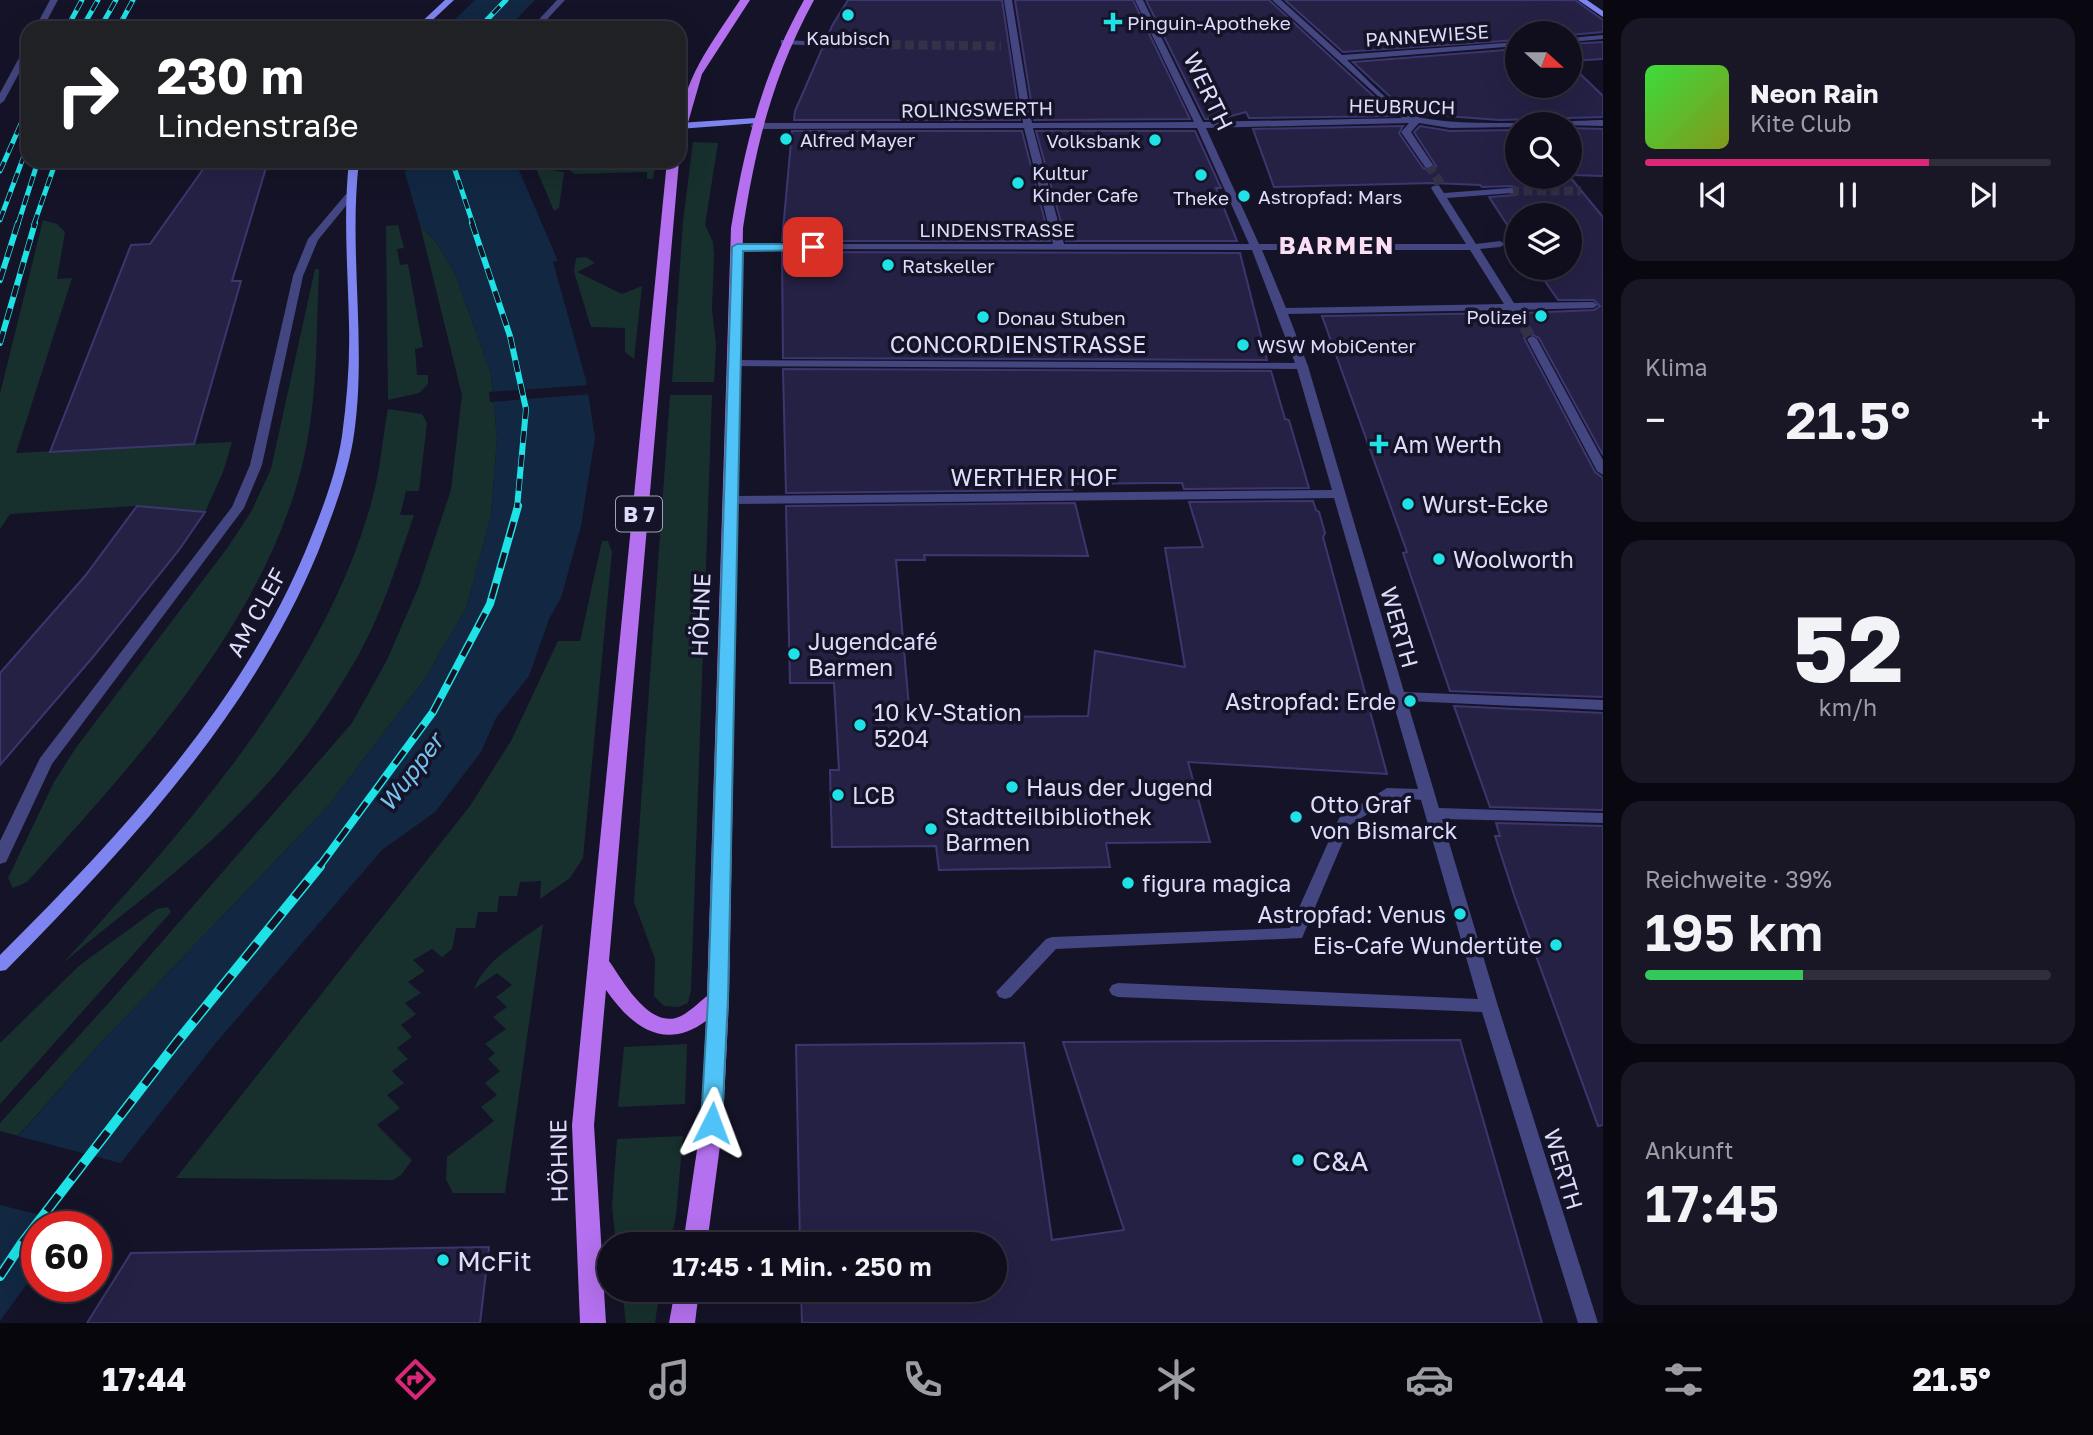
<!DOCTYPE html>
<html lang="de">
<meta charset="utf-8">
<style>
:root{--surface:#100e1d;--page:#191726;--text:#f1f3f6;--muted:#9c9ca4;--line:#302e3b;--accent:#db2777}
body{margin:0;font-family:"Golos Text",sans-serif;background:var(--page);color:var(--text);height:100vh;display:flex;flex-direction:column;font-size:26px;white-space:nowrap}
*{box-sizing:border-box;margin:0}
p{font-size:23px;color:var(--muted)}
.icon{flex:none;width:38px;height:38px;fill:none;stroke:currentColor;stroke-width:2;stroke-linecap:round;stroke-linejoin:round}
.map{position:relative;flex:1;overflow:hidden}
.panel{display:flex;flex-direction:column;gap:18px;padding:18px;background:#090810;width:490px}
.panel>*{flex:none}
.top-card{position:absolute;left:21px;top:21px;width:665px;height:147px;border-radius:21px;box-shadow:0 7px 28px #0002,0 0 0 2px var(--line);background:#202124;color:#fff;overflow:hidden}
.needle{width:46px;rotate:111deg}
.fabs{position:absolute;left:1505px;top:21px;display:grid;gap:14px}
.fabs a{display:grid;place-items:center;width:77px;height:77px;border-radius:50%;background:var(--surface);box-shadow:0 7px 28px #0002,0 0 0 2px var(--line);font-size:35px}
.speed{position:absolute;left:21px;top:1211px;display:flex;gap:14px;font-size:35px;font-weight:700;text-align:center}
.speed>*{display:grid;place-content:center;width:91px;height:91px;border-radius:50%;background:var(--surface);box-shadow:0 7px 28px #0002,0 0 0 2px var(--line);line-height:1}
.speed .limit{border:10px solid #d22;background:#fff;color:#111}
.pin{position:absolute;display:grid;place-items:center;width:60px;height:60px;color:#fff;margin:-30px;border-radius:14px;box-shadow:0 4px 10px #0006}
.me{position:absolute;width:77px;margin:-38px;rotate:3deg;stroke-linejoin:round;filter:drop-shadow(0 0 5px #0008)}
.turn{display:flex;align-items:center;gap:24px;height:147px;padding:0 21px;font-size:32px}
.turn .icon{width:91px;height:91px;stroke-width:2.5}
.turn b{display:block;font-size:49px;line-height:60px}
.big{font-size:52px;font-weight:600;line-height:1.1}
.panel .card{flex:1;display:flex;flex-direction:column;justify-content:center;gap:10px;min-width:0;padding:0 24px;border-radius:21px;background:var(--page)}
.panel .dial{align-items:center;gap:0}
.dial b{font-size:91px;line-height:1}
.song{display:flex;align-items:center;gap:21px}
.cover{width:84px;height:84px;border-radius:10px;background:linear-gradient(135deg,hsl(120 70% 55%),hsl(70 70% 35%))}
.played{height:7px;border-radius:4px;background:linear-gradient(90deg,var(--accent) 70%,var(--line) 70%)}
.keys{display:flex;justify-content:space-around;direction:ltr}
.heat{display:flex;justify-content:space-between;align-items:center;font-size:38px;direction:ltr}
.charge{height:10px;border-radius:5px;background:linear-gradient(90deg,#34c759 39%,var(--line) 0)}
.trip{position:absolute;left:597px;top:1232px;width:410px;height:70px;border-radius:35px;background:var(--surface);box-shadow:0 7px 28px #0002,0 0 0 2px var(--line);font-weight:600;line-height:70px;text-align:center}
.tabs{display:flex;height:112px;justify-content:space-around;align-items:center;background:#06060c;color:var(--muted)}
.tabs .icon{width:49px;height:49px}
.tabs .current{color:var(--accent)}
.tabs b{font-size:32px;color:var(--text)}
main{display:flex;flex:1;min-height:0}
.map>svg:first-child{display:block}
.green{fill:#17302d}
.water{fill:#112742}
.pier{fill:#151327}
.building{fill:#252145;stroke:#3c366f;stroke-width:2}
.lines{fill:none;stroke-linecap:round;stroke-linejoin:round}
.street-tunnel-far1{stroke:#333147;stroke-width:9;stroke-dasharray:9 4.5;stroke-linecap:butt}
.street-tunnel{stroke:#333147;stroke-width:11;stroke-dasharray:11 5;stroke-linecap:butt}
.street{fill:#434680;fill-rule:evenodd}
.secondary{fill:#7e85f0;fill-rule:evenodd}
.primary{fill:#b470ee;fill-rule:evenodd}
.rail-far3-casing{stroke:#1ee2e5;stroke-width:5}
.rail-far2-casing{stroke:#1ee2e5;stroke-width:6}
.rail-far1-casing{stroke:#1ee2e5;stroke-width:8}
.rail-casing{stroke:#1ee2e5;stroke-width:10}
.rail-far3{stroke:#151327;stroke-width:3.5;stroke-dasharray:10;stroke-linecap:butt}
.rail-far2{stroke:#151327;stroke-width:4.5;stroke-dasharray:12;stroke-linecap:butt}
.rail-far1{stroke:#151327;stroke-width:5;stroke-dasharray:16;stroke-linecap:butt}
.rail{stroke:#151327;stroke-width:7;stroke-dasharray:20;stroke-linecap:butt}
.route{fill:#4fc3f7;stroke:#337fa1;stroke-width:2}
.poi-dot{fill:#1ee2e5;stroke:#151327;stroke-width:2.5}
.labels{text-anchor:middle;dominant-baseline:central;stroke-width:7;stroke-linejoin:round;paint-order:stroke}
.far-poi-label{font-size:19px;fill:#dddcfb;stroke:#151327;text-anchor:start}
.far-street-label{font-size:19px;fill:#dddcfb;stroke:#151327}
.shield{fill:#151327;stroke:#a1a0bb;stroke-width:2}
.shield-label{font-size:21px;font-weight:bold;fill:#dddcfb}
.street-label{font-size:23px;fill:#dddcfb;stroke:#151327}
.poi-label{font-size:23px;fill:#dddcfb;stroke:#151327;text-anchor:start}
.far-district-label{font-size:24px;font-weight:bold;letter-spacing:2px;fill:#fbdef3;stroke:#151327}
.water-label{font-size:24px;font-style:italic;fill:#76c2ef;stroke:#151327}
.near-poi-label{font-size:28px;fill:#dddcfb;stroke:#151327;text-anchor:start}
</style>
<main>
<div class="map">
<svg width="1603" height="1323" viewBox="0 0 1603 1323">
<rect width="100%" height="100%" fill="#151327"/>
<g class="green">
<polygon points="693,142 718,143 705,225 713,242 714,256 712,309 716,345 714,382 672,382 683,222"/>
<polygon points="531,161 644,161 655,166 653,179 647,179 647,172 575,174 565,167 533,164"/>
<polygon points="536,168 564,172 559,208 554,211"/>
<polygon points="43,220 57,224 65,232 57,279 72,278 16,453 232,442 223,472 205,512 135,506 10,514 0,529 0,394"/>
<polygon points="398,225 404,248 397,249 400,265 408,264 423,347 415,349 417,375 428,375 428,384 419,393 388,400 386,226"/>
<polygon points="420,225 436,242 455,273 491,374 497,439 491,516 466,609 426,677 329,805 96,1048 18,1136 0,1131 0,1123 114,997 352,723 387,660 419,586 451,490 462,395"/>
<polygon points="586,257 595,263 577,272 622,294 642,286 634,359 625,352 625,328 591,327 574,272 576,258"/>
<path d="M315,269H319C316,336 318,405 301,470C260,628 133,764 27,882L13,888L8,878L54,782L75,749L228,547L251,512L271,469Z"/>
<polygon points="670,395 712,395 691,990 688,1003 679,1007 664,1006 654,996 655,959 634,902"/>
<path d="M388,409L422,414L427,423L419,491H406L400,515H414C398,561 383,611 359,654C331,704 296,754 256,796C199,858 128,909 63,963C184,831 332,667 375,488C381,463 383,435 388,409Z"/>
<polygon points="602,541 608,541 612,552 583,858 570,878 540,899 541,881 520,882 517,896 499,896 497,912 478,912 475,928 456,928 452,949 442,957 432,949 413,960 425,971 408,982 421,993 405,1003 416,1014 401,1025 412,1037 397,1048 408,1059 392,1071 404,1083 387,1095 400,1108 377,1125 412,1160 401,1175 393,1180 176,1178 470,806 511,741 558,641 580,641"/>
<polygon points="168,907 171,912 0,1104 0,1043 80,965 157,909"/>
<path d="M543,924L505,1193H453L446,1179L447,1157L494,1121L481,1107L497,1095L485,1083L500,1071L488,1059L495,1053L485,1044L506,1029L493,1017L507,1007L496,997L512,985L497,973L474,989C485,960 519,942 543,924Z"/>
<polygon points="687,1044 685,1104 618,1107 624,1047"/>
<polygon points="683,1136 676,1215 670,1244 616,1244 612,1206 617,1139"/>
<polygon points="622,1290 660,1290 655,1323 626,1323"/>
</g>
<g class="water">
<polygon points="475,0 535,0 508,28 446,28"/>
<polygon points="409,161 515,161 558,261 553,262 586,380 595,438 581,526 561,598 549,619 529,676 496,718 481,752 435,812 382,850 215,1044 70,1227 37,1227 37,1270 0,1321 0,1157 96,1048 329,805 426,677 466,609 491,516 497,439 491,374 455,273 436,242 420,225 405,173"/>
</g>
<g class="pier">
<polygon points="590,385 592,394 490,402 489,392"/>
<polygon points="14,1135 124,1164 76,1224 0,1205 0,1151"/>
</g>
<g class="building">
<polygon points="848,0 1002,0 1020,120 794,120 795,111 822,49 830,45 826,40 832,26"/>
<polygon points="1015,0 1133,0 1190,119 1034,120"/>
<polygon points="1146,0 1269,0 1395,116 1249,118 1246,112 1220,119 1205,119"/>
<polygon points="1285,0 1575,0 1603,20 1603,32 1570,35 1570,33 1517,33 1517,40 1343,52"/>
<polygon points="1603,42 1603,59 1570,61 1570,44"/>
<polygon points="1517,49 1517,86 1570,86 1570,64 1603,96 1603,117 1499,120 1419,114 1397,103 1353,62"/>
<polygon points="1403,126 1399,133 1423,168 1427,170 1436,166 1414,132 1420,126 1450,131 1517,130 1517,177 1570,177 1603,217 1603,455 1539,338 1531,334 1524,338 1595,472 1603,478 1603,697 1450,691 1403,553 1407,552 1322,316 1508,313 1515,317 1521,313 1594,310 1600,306 1594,300 1558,300 1536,268 1570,268 1570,215 1517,215 1517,240 1489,197 1515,195 1515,187 1511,186 1482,187 1480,185 1433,183 1274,187 1253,129"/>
<polygon points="1570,128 1603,129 1603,176 1570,175"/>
<polygon points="792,131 1022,131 1050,241 782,241"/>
<polygon points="1036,131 1195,131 1221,188 1216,188 1237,241 1066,241"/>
<polygon points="209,161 268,161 232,281 241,281 194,444 50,452 131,245 150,244"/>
<polygon points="782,252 1240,253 1267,360 783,358"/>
<polygon points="783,369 1271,371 1285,419 1289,420 1309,488 1184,489 1182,483 1154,483 1070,484 1072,490 786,493"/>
<polygon points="1313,501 1316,510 1319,512 1325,533 1323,537 1387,774 1188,762 1210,842 1106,843 1110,867 939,870 936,846 832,847 830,770 839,770 834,683 790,683 786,506 1075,503 1088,556 924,555 925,560 896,560 910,718 1088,716 1095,651 1185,667 1165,548 1203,547 1189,502"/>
<polygon points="137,506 205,512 179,550 93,657 0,765 0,673 85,576"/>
<polygon points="1454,706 1603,713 1603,810 1490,807"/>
<polygon points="1496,823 1603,826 1603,1125 1598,1126 1515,898 1495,836 1500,836"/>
<polygon points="1460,1040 1542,1323 802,1323 801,1290 994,1290 994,1244 800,1244 796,1045 1024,1043 1052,1240 1124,1230 1063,1042"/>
<polygon points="489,1247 480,1323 87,1323 131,1253"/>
</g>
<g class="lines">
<g class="street-tunnel-far1">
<polyline points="824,44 1001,46"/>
<polyline points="1428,165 1442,185 1436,188"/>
<polyline points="1510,191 1581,191"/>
</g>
<polyline class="street-tunnel" points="1515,313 1532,339"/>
<g class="street">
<polygon points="50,0 58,0 43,28 35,28"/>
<polygon points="557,0 565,0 539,28 531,28"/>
<path d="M1004,0H1012L1032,123L1194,122L1135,0H1143L1203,122L1402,118L1272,0H1281L1342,55L1517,42V46L1347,60C1365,77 1383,97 1403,111C1431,130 1564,121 1603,120V126L1517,124V127L1450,128L1419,123L1411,132L1433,165L1428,168L1425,167L1401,132L1409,123L1206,128L1259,244H1466L1431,188L1433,186H1439L1444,193L1510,188L1513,189V193L1447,198L1476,244L1500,241L1505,244L1500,247L1480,249L1514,303L1593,302L1598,305L1593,308L1518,310V313L1514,314L1508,310L1288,314L1308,366L1404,692L1603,700V710L1407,701L1439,808L1603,813V823L1442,819L1498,1006L1598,1323H1578L1482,1012L1118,997L1112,995L1109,990L1112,985L1118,983L1478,999L1421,800L1395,797L1350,825L1302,938L1056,949L1011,997L1005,999L999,997L996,992L1046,939L1052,937L1290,928L1339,818L1387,788L1418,789L1334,498L731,504L725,500L731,496L1332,490L1297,369L734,366L728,363L734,360L1295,363L1252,250L733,249L732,247L737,244H1053L1024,128L754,129L750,126L754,123H1023ZM1033,128H1197L1249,244H1064ZM1262,250H1470L1504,304L1286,308Z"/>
<polygon points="1603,35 1603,39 1570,42 1570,38"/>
<polygon points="784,40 824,42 828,44 824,46 781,44 781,40"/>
<polygon points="25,47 28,47 28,57 4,101 0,104 0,93"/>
<polygon points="346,194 354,196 318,240 303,276 262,465 244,508 52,764 8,858 6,862 0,864 0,841 40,758 232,507 250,465 293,276 308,239"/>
<polygon points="1532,336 1537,339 1603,460 1603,475 1597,471 1527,339"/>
</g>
<g class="secondary">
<polygon points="445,0 454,0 424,28 415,28"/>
<polygon points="1578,0 1587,0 1603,11 1603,17"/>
<polygon points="755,118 759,121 758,123 679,129 679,123"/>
<path d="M349,161H359C348,254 368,348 353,441C346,480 332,516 318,552C250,716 129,845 6,970L0,971V955C120,835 238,710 305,552C320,515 336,476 342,436C347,399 350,362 349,325C348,270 343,216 349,161Z"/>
</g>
<g class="primary">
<path d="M740,0H750L702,74L685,133L679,136C679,83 712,43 740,0Z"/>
<path d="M804,0H814C773,75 756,144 743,228L729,999L723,1123L707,1244H683L701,1123L706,1021C664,1052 631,1026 606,990L594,1125L606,1323H580L572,1125L667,161H679L609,961C624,982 650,1031 681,1016C691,1011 699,1002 707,996L731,228C745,144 762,75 804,0Z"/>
<polygon points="675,1290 699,1290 695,1323 669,1323"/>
</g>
<g class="rail-far3-casing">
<g id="rail-far3">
<polyline points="67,28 82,0"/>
<polyline points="82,28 98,0"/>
<polyline points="100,28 116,0"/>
<polyline points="118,28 133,0"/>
<polyline points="479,28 506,0"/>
<polyline points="452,161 473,224"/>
<polyline points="0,171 28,108"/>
<polyline points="0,220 28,145"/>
<polyline points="18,224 38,161"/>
<polyline points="34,224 56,161"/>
</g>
</g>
<g class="rail-far2-casing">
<g id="rail-far2">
<polyline points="472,223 510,336 526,409 517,508"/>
<polyline points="0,280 18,223"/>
<polyline points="0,343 35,223"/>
</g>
</g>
<g class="rail-far1-casing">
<polyline id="rail-far1" points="319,867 433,712 490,604 518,506"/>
</g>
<g class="rail-casing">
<polyline id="rail" points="0,1276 22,1243 177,1042 320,866"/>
</g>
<use href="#rail-far3" class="rail-far3"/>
<use href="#rail-far2" class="rail-far2"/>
<use href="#rail-far1" class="rail-far1"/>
<use href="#rail" class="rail"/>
</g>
<polygon class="route" points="813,244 818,247 817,250 743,251 728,999 722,1123 719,1129 712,1132 704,1129 701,1123 708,999 732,247 737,244"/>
<g class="poi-dot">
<circle cx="848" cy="15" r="7"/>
<path d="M1109.5 11.5h7v7h7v7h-7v7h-7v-7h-7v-7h7z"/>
<circle cx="786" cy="139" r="7"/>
<circle cx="1155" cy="140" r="7"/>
<circle cx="1201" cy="175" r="7"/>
<circle cx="1018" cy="183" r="7"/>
<circle cx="1244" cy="196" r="7"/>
<circle cx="888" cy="265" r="7"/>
<circle cx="1541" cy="316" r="7"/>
<circle cx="983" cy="317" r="7"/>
<circle cx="1243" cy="345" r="7"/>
<path d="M1375.5 433.5h7v7h7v7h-7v7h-7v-7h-7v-7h7z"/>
<circle cx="1408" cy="504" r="7"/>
<circle cx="1439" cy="559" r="7"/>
<circle cx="794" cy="654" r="7"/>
<circle cx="1410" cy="701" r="7"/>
<circle cx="860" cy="725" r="7"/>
<circle cx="1012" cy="787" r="7"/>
<circle cx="838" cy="795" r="7"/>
<circle cx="1296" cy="817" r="7"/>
<circle cx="931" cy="829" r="7"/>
<circle cx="1128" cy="883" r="7"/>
<circle cx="1460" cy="914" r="7"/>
<circle cx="1556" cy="945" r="7"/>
<circle cx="1298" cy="1160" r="7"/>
<circle cx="443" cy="1260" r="7"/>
</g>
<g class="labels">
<g class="far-poi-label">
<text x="1127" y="22">Pinguin-Apotheke</text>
<text x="848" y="37" text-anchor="middle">Kaubisch</text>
<text x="800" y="139">Alfred Mayer</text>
<text x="1141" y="140" text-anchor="end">Volksbank</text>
<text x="1032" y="172">Kultur<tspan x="1032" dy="22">Kinder Cafe</tspan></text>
<text x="1258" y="196">Astropfad: Mars</text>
<text x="1201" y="197" text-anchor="middle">Theke</text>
<text x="902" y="265">Ratskeller</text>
<text x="1527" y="316" text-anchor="end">Polizei</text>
<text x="997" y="317">Donau Stuben</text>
<text x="1257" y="345">WSW MobiCenter</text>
</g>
<g class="far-street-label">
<text transform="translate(1427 35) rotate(-4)">PANNEWIESE</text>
<text transform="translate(1402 106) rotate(1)">HEUBRUCH</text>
<text transform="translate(977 109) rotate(-1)">ROLINGSWERTH</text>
<text x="997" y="229">LINDENSTRASSE</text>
</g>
<rect class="shield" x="616" y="496.5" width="46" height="35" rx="5"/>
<g class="shield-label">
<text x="639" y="514">B 7</text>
</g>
<g class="street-label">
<text transform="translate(1209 91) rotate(64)">WERTH</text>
<text x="1018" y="344">CONCORDIENSTRASSE</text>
<text x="1034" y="477">WERTHER HOF</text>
<text transform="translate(256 612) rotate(-61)">AM CLEF</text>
<text transform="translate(700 615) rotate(-88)">HÖHNE</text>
<text transform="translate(1400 627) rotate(74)">WERTH</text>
<text transform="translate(558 1161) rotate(-91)">HÖHNE</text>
<text transform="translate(1564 1169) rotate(73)">WERTH</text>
</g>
<g class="poi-label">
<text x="1393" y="444">Am Werth</text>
<text x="1422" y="504">Wurst-Ecke</text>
<text x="1453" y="559">Woolworth</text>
<text x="808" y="641">Jugendcafé<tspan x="808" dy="26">Barmen</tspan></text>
<text x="1396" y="701" text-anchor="end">Astropfad: Erde</text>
<text x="874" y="712">10 kV-Station<tspan x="874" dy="26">5204</tspan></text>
<text x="1026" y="787">Haus der Jugend</text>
<text x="852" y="795">LCB</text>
<text x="1310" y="804">Otto Graf<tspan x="1310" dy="26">von Bismarck</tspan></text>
<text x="945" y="816">Stadtteilbibliothek<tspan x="945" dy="26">Barmen</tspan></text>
<text x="1142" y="883">figura magica</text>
<text x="1446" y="914" text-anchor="end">Astropfad: Venus</text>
<text x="1542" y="945" text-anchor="end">Eis-Cafe Wundertüte</text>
</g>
<g class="far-district-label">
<text x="1337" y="244">BARMEN</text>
</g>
<g class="water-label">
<text transform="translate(410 772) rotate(-53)">Wupper</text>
</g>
<g class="near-poi-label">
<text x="1312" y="1160">C&amp;A</text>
<text x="457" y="1260">McFit</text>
</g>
</g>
</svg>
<div class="fabs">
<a><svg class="needle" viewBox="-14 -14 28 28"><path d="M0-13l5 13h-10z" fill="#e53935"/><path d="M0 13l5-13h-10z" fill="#9c9ca4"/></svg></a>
<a><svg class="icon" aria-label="search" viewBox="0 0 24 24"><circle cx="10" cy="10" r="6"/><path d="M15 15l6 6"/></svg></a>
<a><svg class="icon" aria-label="layers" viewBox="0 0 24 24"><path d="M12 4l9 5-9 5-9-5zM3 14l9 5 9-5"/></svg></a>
</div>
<div class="speed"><div class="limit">60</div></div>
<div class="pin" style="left:813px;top:247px;background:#d93025"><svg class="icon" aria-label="arrive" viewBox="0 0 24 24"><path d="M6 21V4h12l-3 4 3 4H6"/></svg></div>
<svg class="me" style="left:712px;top:1123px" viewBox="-20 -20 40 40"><path d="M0-17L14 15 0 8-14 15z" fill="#4fc3f7" stroke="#fff" stroke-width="4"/></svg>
<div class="trip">17:45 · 1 Min. · 250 m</div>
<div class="top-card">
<div class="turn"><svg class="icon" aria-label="right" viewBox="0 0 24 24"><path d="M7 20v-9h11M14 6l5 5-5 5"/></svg><div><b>230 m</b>Lindenstraße</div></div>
</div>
</div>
<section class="panel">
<div class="card">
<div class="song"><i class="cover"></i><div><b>Neon Rain</b><p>Kite Club</p></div></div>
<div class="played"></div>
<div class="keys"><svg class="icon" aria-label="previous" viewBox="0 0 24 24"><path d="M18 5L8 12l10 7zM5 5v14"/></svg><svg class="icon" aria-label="pause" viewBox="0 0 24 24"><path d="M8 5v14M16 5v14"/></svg><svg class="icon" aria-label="next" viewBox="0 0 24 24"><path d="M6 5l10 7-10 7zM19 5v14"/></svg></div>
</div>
<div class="card"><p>Klima</p>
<div class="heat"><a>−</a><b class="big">21.5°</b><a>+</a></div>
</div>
<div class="card dial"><b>52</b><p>km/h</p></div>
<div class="card"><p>Reichweite · 39%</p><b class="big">195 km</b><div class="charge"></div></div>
<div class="card"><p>Ankunft</p><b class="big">17:45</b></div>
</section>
</main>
<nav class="tabs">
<b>17:44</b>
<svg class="icon current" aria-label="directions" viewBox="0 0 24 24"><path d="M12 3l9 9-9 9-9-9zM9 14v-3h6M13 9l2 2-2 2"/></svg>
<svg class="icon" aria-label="music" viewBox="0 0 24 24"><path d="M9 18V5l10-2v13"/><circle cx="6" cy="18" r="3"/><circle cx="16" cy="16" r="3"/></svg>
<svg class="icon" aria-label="phone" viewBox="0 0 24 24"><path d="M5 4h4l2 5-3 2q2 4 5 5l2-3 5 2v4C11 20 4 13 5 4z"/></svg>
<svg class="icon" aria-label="climate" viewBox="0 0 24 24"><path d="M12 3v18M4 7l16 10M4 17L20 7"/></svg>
<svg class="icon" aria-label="car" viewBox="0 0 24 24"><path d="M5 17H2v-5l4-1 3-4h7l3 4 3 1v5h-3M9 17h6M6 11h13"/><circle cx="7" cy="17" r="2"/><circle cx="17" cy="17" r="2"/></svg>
<svg class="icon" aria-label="filters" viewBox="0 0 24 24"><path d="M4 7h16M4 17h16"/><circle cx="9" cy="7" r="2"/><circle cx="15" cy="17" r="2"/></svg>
<b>21.5°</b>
</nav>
